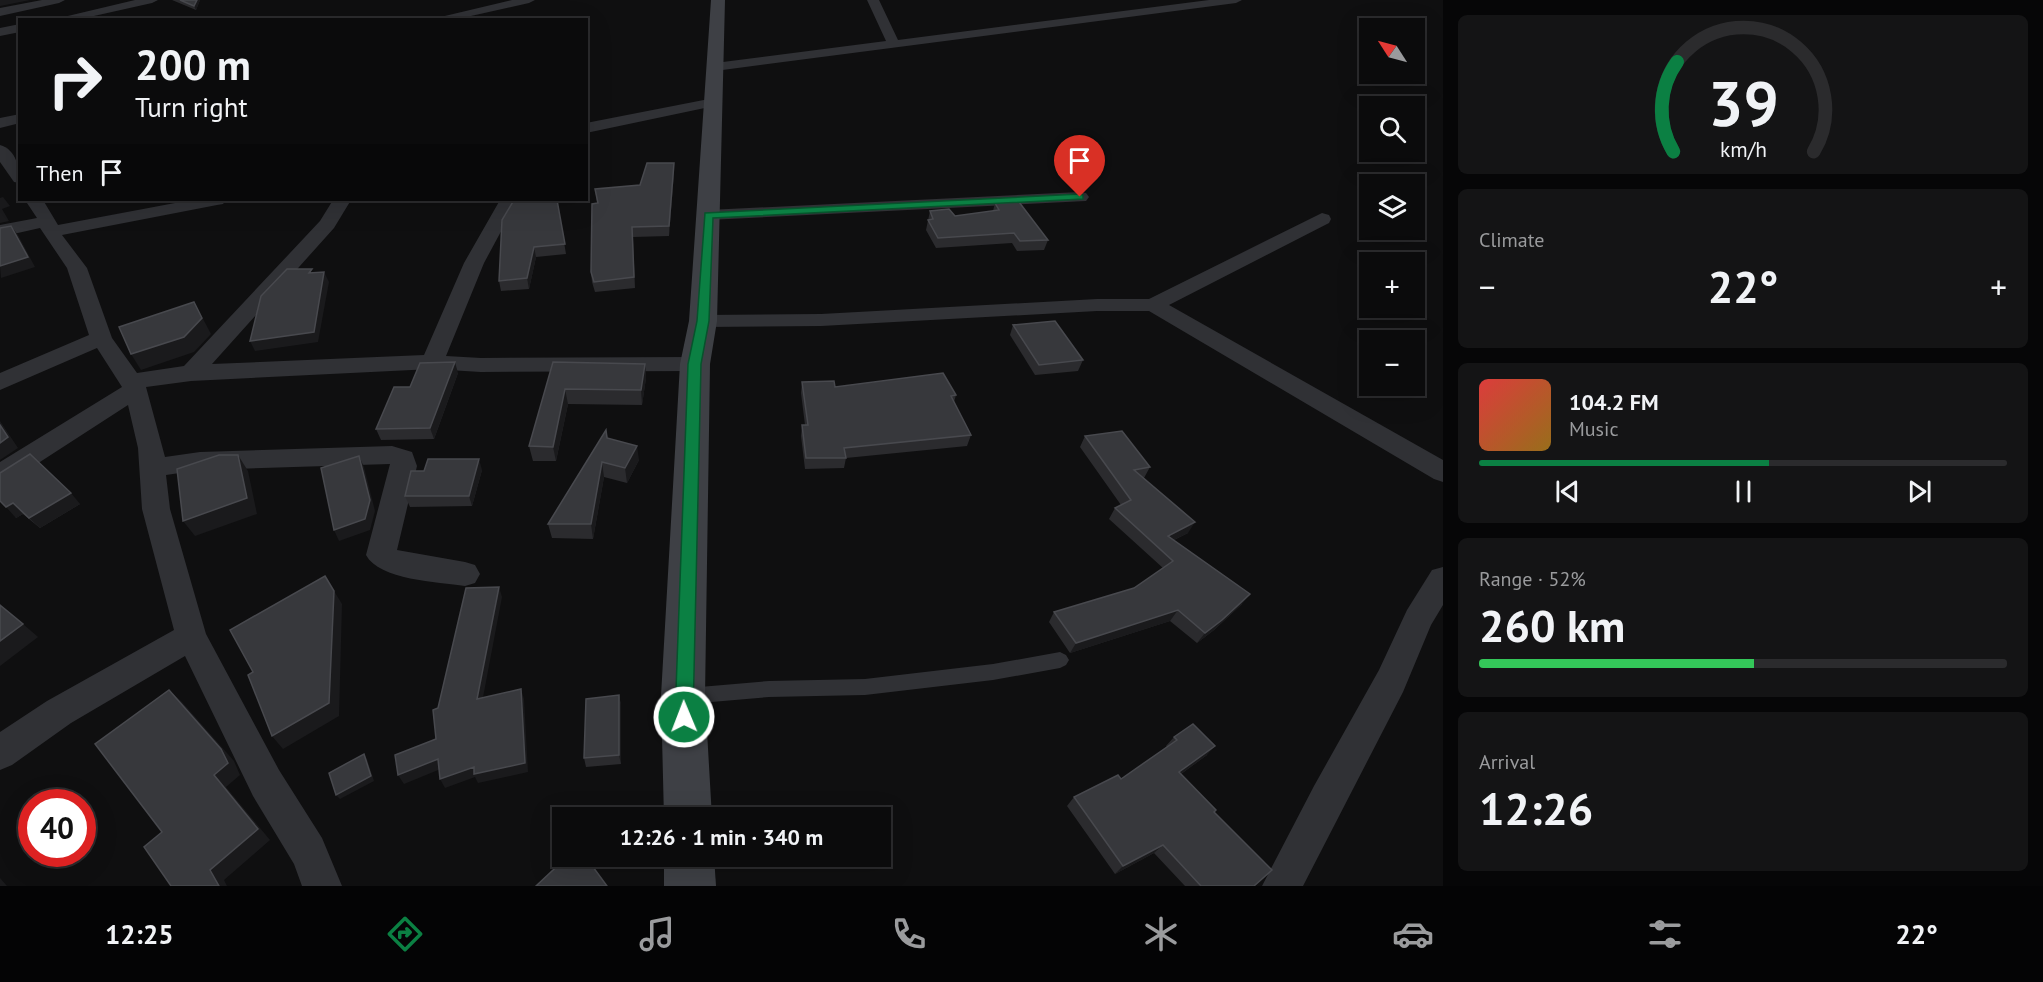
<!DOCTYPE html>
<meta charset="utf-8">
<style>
:root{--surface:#0b0b0c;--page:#141415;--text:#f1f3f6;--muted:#9a9b9d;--line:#2b2b2d;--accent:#0b8043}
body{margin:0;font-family:"PT Sans",sans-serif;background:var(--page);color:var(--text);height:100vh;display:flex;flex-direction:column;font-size:22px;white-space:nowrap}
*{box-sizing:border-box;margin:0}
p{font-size:20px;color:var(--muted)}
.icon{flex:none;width:33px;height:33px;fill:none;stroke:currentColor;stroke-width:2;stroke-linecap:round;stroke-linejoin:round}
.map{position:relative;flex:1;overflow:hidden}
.details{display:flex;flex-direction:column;gap:15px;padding:15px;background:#060607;width:600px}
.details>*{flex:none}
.hud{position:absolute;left:18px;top:18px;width:570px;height:183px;border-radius:0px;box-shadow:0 6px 24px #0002,0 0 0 2px var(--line);background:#0b0b0c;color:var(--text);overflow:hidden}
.needle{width:39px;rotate:306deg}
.controls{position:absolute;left:1359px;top:18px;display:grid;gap:12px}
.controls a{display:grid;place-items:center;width:66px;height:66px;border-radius:0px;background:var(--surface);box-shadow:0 6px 24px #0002,0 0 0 2px var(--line);font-size:30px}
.speed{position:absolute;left:18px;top:789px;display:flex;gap:12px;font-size:30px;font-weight:700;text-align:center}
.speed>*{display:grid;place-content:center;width:78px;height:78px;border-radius:50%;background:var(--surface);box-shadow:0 6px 24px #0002,0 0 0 2px var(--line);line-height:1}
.speed .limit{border:9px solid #d22;background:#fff;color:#111}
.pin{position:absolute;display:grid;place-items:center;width:51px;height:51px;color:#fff;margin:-62px -26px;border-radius:50% 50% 50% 0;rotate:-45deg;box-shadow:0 0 6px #0007}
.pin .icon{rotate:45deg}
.me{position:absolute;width:66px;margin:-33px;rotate:359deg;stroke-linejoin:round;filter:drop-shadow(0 0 4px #0008)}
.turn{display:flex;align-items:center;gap:21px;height:126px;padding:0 18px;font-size:27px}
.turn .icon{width:78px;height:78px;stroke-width:2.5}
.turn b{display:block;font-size:42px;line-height:51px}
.then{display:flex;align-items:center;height:57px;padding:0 18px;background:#0003;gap:12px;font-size:22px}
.big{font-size:45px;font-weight:600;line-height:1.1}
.details .card{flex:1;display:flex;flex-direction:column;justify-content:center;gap:9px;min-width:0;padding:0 21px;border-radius:9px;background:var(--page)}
.details .dial{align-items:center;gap:0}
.dial svg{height:156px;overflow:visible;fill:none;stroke:var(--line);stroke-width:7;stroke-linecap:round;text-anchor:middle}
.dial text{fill:var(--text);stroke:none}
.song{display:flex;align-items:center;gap:18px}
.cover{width:72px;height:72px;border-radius:9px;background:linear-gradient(135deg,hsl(0 70% 55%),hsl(40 70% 35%))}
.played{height:6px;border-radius:3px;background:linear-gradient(90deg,var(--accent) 55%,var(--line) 55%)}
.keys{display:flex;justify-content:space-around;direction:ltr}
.heat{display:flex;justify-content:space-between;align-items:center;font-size:33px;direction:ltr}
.charge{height:9px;border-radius:4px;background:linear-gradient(90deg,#34c759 52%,var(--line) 0)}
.trip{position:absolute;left:552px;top:807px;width:339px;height:60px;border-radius:0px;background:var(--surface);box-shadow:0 6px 24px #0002,0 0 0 2px var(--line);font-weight:600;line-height:60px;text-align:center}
.dock{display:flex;height:96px;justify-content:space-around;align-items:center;background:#040405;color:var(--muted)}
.dock .icon{width:42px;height:42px}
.dock .current{color:var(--accent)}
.dock b{font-size:27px;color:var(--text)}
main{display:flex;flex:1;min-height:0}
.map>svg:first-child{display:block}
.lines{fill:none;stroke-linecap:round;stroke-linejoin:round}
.lane{fill:#303135;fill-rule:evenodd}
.street{fill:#303135;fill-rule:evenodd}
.secondary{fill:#3e4045;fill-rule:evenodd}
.wall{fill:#2b2b2e}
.shaded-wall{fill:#1a1a1c}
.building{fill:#37383c;stroke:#48494e;stroke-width:1.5}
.route{fill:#0b8043;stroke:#07532c;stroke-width:1.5}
</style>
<main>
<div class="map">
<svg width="1443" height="886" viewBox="0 0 1443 886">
<rect width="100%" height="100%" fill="#0f0f10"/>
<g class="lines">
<polygon class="lane" points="1060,652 1066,655 1069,660 1066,665 1060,668 993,680 865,695 769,697 688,704 682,702 679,696 682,690 688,688 769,681 865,679 993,664"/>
<g class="street">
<polygon points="42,0 65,0 59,3 0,16 0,8"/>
<polygon points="135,0 158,0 152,3 76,20 51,20"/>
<polygon points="512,0 535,0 529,3 453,20 428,20"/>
<polygon points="867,0 879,0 898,40 1209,0 1242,0 1236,3 715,71 708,67 715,63 886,41"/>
<polygon points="20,24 20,32 0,36 0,28"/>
<polygon points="714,98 719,99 721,102 719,105 586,133 586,123"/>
<polygon points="20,114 20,123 0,128 0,118"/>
<path d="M0,145C16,149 20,169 20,183L14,182L0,162Z"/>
<polygon points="1080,192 1086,193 1089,197 1086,201 708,220 702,219 699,215 702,211 708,210"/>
<path d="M25,200H43L58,225L191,200H226L223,204L217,205L62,235L87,268L112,338L137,373L184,366L320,221L333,200H351L334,228L212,364L424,355L464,263L500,200H518L484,263L446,356L481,358L695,357L703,359L707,364L703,369L695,371L481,372L432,369L191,381L146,387L165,457L200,452L392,446L412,452L417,466L397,550L465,562L475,565L480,574L475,583L465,586C438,582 379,580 366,555L390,464L200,470L166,475L170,509L206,634L279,770L322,838L342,886H302L294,864L253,796L185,656L71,723L12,765L0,770V732L47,701L174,630L142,509L138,448L128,405L9,482L0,485V462L122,387L97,348L0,390V373L89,335L67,268L40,228L0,237V225L37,218Z"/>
<polygon points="1322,213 1329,215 1331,219 1329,223 1169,305 1443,460 1443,482 1434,479 1149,311 1097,311 821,326 703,327 695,326 692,321 695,316 703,315 821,314 1097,299 1149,299"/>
<polygon points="1443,567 1443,605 1431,625 1403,692 1303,886 1262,886 1314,786 1379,670 1407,610 1432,570"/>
</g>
<g class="secondary">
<polygon points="711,0 725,0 717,321 710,364 705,696 712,818 664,818 661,696 680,364 689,321"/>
<polygon points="664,856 714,856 716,886 664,886"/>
</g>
</g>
<g class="wall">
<polygon points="172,0 200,0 196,10"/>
<polygon points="674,163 674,173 669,236 633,237 635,288 595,292 592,282 591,272 597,203 595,189 640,185"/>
<polygon points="557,200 566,254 536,257 529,289 501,291 499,281"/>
<polygon points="995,203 1048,240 1044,250 1017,251 1012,243 936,248 926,230 930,211 955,216 993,211"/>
<polygon points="1013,325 1083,360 1078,371 1035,375 1010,335"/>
<polygon points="553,362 645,364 646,378 642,405 568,404 556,461 533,461 529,446"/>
<polygon points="458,373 434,439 381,440 376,429 410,387"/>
<polygon points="802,382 835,387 956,395 954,402 971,435 967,446 846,458 844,468 805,469 801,436 802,425 805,425 801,393"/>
<polygon points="606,430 608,439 639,460 627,483 604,477 593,539 552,538 548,524"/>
<polygon points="1085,436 1150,467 1144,478 1188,533 1174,540 1242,604 1214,630 1197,643 1170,621 1070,653 1049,622 1054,612 1134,588 1163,568 1109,519 1115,508 1121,505 1080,447"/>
<polygon points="482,470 472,506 410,507 405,496 424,471"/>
<polygon points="0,473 80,504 40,528 23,514 16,518"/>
<polygon points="619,695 621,705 621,764 586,767 584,758"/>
<polygon points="1174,737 1207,755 1181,774 1214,813 1254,886 1185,886 1154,853 1115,874 1067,806 1074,797 1121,779 1167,747 1166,746"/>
</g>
<g class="shaded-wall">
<polygon points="0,0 30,0 0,6"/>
<polygon points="197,0 200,0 196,10 194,6"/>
<polygon points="674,163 674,173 669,236 669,226"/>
<polygon points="3,197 10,206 2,209 9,221 0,223 0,198"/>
<polygon points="11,226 18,235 35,267 1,278 0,266"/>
<polygon points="534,247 536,257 529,289 527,278"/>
<polygon points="324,272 329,282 318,342 255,351 250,341"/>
<polygon points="194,302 211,334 194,352 141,370 131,354"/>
<polygon points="455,362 458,373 434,439 430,428"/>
<polygon points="645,364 646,378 642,405 641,390"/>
<polygon points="565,389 568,404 556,461 553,447"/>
<polygon points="0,421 18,448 0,460"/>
<polygon points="637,446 639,460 627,483 625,468"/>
<polygon points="238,455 248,471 257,514 195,536 183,521"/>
<polygon points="359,456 364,467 375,511 370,530 339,541 334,530"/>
<polygon points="479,459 482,470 472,506 469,496"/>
<polygon points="602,462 604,477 593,539 591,524"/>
<polygon points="71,493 80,504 40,528 29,518"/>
<polygon points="13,503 23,514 16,518 6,507"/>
<polygon points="1195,522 1188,533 1161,546 1168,536"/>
<polygon points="499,587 502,597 481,708 477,699"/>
<polygon points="334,591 342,604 339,716 283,749 272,736"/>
<polygon points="1250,594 1242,604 1214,630 1197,643 1205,633"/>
<polygon points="1178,610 1170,621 1070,653 1076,643"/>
<polygon points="23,624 38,637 0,666 0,641"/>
<polygon points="521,689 524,699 528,772 478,783 475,777 445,788 440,779 474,767"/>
<polygon points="169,690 182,702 234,761 240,775 226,787 270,840 224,880 227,886 219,886 210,870 214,775"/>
<polygon points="619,695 621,705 621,764 619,755"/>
<polygon points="1215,746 1207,755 1171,781 1179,772"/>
<polygon points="364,754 367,759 374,781 340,799 336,795"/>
<polygon points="438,759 443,768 404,784 398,775"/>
<polygon points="1163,845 1154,853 1115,874 1123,866"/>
<polygon points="0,878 7,886 0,886"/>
</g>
<g class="building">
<polygon points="180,0 197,0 194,6"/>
<polygon points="647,163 674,163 669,226 632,227 634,277 594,282 591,272 592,204 598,203 595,189 640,185"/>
<polygon points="514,200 557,200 565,244 534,247 527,278 499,281 502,220"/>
<polygon points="1019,202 1048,240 1020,241 1014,233 938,238 928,220 933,219 930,211 949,209 955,216 999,210 995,203"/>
<polygon points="11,226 28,257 0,266 0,228"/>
<polygon points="287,269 312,269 309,273 324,272 314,332 250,341 261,296"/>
<polygon points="194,302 202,318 184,337 131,354 119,327"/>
<polygon points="1055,321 1083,360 1039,365 1013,325"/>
<polygon points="455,362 430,428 376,429 394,387 410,387 420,363"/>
<polygon points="553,362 645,364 641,390 565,389 553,447 529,446"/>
<polygon points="943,373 956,395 951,396 971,435 844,448 846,458 806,458 802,425 808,425 802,382 834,381 835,387"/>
<polygon points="0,425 8,437 0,443"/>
<polygon points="606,430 607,438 637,446 625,468 602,462 591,524 548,524"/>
<polygon points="1122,431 1150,467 1134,470 1195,522 1168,536 1250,594 1222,620 1205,633 1178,610 1076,643 1054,612 1134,588 1173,561 1115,508 1131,500 1085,436"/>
<polygon points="30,454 71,493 29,518 13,503 6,507 0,501 0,473"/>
<polygon points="219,455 238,455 247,498 183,521 177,469"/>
<polygon points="359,456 370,500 365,519 334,530 321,468"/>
<polygon points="428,459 479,459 469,496 405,496 411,471 424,471"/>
<polygon points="325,576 334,591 329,703 272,736 248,675 253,672 230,630"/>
<polygon points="499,587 477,699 521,689 525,763 474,774 474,767 440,779 438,759 398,775 395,755 436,739 433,710 438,708 466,588"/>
<polygon points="0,605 23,624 0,641"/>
<polygon points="169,690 221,749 228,763 214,775 258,829 210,870 219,886 171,886 144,847 162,832 95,744"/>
<polygon points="619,695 619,755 584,758 586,699"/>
<polygon points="1193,724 1215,746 1179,772 1216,810 1214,812 1272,870 1254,886 1201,886 1163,845 1123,866 1074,797 1118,775 1121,779 1177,740 1174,737"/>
<polygon points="364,754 371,776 336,795 329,773"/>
<polygon points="568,856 585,856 607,886 536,886"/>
</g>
<polygon class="route" points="1080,194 1083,195 1083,199 713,218 709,321 701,364 693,717 690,723 684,725 677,723 675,717 688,364 697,321 705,213"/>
</svg>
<div class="controls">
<a><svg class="needle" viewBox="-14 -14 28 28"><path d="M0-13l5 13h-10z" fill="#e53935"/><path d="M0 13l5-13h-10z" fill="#9a9b9d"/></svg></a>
<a><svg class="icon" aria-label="search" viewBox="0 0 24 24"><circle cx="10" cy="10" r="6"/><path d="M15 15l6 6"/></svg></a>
<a><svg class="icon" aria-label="layers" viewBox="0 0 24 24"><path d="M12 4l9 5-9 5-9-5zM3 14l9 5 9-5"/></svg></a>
<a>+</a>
<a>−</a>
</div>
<div class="speed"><div class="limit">40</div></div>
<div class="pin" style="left:1080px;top:197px;background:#d93025"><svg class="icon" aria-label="arrive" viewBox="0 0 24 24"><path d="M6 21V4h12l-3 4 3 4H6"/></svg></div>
<svg class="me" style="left:684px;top:717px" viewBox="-20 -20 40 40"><circle r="17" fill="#0b8043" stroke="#fff" stroke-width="3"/><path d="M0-11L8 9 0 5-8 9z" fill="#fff"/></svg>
<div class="trip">12:26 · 1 min · 340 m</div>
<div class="hud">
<div class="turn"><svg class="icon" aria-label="right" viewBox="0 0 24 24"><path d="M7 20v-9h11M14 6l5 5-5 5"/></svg><div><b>200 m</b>Turn right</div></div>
<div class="then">Then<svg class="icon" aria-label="arrive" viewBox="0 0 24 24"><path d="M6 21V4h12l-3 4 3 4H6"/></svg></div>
</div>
</div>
<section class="details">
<div class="card dial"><svg viewBox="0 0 100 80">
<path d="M14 69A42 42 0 1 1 86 69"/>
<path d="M14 69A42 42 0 0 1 16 23" stroke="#0b8043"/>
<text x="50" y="56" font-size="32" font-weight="700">39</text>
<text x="50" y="72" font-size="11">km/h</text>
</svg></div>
<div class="card"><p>Climate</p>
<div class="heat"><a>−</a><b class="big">22°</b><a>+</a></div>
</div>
<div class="card">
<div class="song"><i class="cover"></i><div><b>104.2 FM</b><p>Music</p></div></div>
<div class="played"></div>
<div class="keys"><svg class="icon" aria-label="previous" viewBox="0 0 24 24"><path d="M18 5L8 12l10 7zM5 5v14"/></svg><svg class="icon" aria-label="pause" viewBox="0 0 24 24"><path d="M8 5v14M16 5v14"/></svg><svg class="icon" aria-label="next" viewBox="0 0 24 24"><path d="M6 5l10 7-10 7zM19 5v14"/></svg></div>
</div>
<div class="card"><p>Range · 52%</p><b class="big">260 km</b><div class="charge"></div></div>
<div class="card"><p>Arrival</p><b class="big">12:26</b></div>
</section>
</main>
<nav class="dock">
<b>12:25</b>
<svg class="icon current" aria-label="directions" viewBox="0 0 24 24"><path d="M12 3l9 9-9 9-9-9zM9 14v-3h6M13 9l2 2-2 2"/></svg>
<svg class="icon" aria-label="music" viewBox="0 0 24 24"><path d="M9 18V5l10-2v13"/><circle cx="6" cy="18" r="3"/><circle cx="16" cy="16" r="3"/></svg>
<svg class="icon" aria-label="phone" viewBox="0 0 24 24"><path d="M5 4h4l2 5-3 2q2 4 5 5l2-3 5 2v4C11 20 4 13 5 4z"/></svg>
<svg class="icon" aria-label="climate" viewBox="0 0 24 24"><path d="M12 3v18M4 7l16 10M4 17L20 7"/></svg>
<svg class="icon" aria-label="car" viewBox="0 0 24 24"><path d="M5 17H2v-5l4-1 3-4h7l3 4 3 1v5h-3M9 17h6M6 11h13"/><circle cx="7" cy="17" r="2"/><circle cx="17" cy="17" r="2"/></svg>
<svg class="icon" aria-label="filters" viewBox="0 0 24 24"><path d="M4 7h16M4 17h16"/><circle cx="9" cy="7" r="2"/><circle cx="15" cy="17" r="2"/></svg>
<b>22°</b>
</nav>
